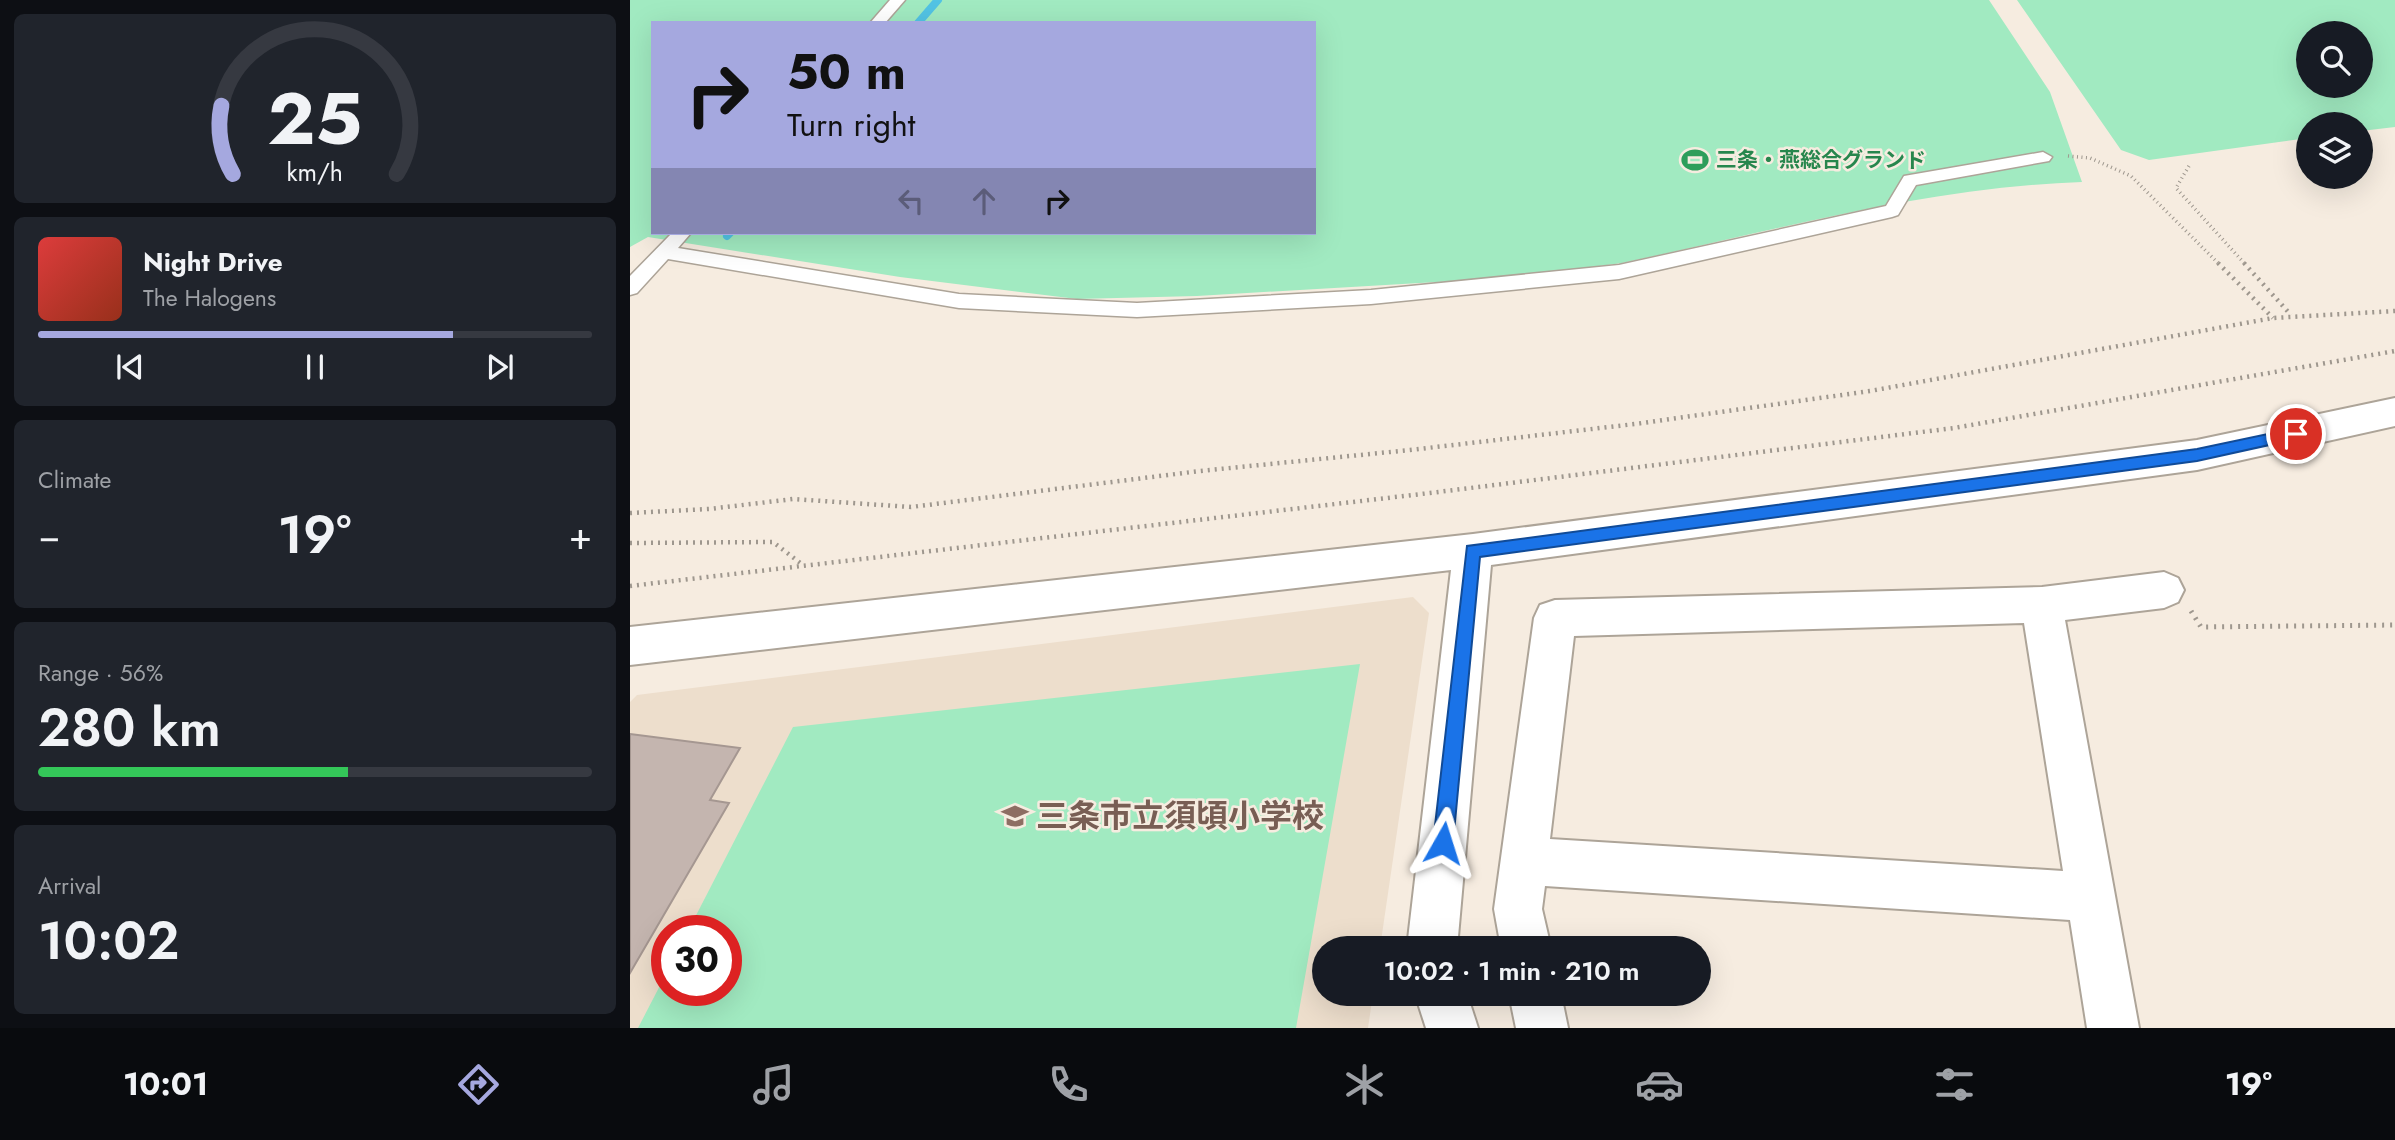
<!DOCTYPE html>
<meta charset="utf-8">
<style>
:root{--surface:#171b24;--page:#20242c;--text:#f1f3f6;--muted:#9ea1a6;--line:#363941;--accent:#a5a8df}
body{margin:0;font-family:Jost,"Noto Sans JP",sans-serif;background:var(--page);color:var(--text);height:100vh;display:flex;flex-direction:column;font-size:26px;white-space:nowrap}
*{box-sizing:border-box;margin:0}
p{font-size:23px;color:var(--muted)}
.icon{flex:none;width:38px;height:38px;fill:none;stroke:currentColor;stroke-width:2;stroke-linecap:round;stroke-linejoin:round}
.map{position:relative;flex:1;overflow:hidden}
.sheet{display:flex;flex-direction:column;gap:14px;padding:14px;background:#0d0f14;width:630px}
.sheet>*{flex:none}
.guide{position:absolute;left:21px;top:21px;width:665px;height:214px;border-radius:0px;box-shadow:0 7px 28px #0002;background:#a5a8df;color:#111;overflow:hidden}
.buttons{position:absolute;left:1666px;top:21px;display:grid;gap:14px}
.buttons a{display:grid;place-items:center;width:77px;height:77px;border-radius:50%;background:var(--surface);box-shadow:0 7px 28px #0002;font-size:35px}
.speed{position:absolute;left:21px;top:915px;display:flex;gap:14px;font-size:35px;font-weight:700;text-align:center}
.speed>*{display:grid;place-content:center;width:91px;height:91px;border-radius:50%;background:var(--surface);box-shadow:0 7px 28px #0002;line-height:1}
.speed .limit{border:10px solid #d22;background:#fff;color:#111}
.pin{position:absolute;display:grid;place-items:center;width:60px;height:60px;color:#fff;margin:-30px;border:4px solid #fff;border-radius:50%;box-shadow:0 2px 7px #0007}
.me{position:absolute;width:77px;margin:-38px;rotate:6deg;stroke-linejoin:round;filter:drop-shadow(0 0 5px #0008)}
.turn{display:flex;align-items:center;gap:24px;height:147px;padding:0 21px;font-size:32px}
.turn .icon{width:91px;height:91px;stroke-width:2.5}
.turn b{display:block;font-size:49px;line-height:60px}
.lanes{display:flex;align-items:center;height:66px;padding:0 21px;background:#0003;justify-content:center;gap:35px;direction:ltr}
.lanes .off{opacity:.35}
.big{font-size:52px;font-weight:600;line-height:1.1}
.sheet .card{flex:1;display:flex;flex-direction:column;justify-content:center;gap:10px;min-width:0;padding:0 24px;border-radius:10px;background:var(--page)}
.sheet .dial{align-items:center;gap:0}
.dial svg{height:182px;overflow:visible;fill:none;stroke:var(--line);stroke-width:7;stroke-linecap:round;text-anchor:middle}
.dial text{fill:var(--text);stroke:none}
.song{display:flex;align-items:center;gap:21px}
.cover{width:84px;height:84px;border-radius:10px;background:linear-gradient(135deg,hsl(0 70% 55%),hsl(10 70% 35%))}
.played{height:7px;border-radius:4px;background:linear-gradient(90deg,var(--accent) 75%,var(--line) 75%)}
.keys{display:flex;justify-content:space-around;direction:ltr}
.heat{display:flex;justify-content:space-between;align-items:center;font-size:38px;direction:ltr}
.charge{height:10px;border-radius:5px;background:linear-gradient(90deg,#34c759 56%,var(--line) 0)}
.trip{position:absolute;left:682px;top:936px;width:399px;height:70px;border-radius:35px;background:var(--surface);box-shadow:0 7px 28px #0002;font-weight:600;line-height:70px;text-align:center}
.tabs{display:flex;height:112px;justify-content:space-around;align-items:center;background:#090b0e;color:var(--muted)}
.tabs .icon{width:49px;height:49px}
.tabs .selected{color:var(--accent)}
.tabs b{font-size:32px;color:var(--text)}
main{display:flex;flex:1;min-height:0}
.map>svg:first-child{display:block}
.built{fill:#eddecc;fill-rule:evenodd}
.green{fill:#a1eac1;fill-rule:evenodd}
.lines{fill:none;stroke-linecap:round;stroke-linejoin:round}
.stream{stroke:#52c3e4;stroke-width:8}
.building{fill:#c4b5af;stroke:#a59791;stroke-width:2}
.service-casing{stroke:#ada498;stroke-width:3}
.minor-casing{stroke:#ada498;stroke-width:4}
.path-far2{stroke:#9e978e;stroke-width:3.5;stroke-dasharray:1 3.5;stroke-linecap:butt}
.path-far1{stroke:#9e978e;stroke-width:4.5;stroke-dasharray:2 5;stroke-linecap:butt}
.path{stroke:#9e978e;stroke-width:5;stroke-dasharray:2 6;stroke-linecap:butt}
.service{fill:#fff;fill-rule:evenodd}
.minor{fill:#fff;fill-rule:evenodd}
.route{fill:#1a73e8;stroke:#114b97;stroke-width:2}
.labels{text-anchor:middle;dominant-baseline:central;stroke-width:5;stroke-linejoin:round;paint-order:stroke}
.far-leisure-label{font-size:21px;font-weight:bold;fill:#27864d;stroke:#f6ece0;text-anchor:start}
.near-education-label{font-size:32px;font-weight:bold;fill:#785e54;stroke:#f6ece0;text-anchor:start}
</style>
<main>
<section class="sheet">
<div class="card dial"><svg viewBox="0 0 100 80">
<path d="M14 69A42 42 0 1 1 86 69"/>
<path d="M14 69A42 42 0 0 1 9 39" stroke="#a5a8df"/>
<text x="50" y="56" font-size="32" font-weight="700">25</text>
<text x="50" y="72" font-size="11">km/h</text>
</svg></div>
<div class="card">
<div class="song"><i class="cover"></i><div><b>Night Drive</b><p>The Halogens</p></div></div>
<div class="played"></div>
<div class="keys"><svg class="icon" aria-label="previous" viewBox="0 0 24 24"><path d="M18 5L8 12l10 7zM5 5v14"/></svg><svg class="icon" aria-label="pause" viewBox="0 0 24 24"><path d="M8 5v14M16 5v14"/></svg><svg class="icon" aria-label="next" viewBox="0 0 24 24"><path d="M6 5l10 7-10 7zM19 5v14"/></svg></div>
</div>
<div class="card"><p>Climate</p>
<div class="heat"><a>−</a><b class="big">19°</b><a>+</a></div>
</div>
<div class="card"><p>Range · 56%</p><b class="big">280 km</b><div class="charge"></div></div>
<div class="card"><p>Arrival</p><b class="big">10:02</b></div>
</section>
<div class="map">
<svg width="1765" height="1028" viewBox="0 0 1765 1028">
<rect width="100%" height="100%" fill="#f6ece0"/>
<path class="built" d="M783,597L799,613L750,948H695V994H743L738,1028H0V702L7,695ZM37,931H96V990H37Z"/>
<g class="green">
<path d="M0,0H1359L1420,92L1452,182C1296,187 1144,231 992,263L894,276L824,281L567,296L447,299L270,277L18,237L0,247ZM23,23H684V233H23Z"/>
<path d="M1387,0H1765V127L1731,131V124H1678V138L1519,160L1491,150ZM1731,33V86H1678V33Z"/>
<polygon points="730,664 666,1028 8,1028 37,972 37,990 96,990 96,931 58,931 163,727"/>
</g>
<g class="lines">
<g class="stream">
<polyline points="288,23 308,0"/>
<polyline points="97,236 100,233"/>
</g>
</g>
<polygon class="building" points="0,734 110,748 80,800 99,803 0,973"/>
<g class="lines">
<g class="service-casing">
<g id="service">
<polygon points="260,0 275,0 255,23 240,23"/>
<polygon points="1413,152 1422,157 1419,161 1286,185 1268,215 1262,217 989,279 741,304 507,317 329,308 38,259 7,293 0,295 0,276 42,233 61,233 48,248 329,294 507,303 741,290 989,265 1256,206 1274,176"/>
</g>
</g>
<g class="minor-casing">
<g id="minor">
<polygon points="1765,398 1765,426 1567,470 861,565 827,948 777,948 821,570 0,665 0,627 843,534 1567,440"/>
<path d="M1534,572L1548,578L1554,590L1548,602L1534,608L1435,620L1509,1028H1457L1440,920L915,886L912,909L921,948H871L864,909L904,618L910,605L925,600L1412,587ZM1394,623L1433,871L920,839L944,636Z"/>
<polygon points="785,994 837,994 848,1028 796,1028"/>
<polygon points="879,994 931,994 938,1028 886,1028"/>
</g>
</g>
<g class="path-far2">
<polyline points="1438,156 1460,158 1501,176 1589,264"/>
<polyline points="1559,166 1546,188 1615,264"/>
</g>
<g class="path-far1">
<polyline points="1588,263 1643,318"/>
<polyline points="1614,263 1661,315"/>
<polyline points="0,513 79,509 163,499 281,507 570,471 780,450 1005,424 1240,391 1643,318 1765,311"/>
<polyline points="0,543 143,542 173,565"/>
<polyline points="0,586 800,493 1324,428 1765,351"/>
</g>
<polyline class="path" points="1561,611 1571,627 1765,625"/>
<use href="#service" class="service"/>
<use href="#minor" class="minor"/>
</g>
<polygon class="route" points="1666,428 1671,429 1674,434 1671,438 1567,461 850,557 823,843 820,850 813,852 806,850 803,843 837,546 1567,449"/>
<defs>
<g id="stadium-bare" transform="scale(2.1)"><path d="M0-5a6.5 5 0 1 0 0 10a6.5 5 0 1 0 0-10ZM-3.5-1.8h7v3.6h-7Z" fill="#2e9e5b" stroke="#f6ece0" stroke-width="2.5" paint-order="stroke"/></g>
<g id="school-bare" transform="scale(2.1)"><path d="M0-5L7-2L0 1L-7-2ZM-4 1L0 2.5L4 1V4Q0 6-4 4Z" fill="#8d6e63" stroke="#f6ece0" stroke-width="2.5" paint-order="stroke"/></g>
</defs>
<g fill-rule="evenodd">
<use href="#stadium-bare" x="1065" y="160"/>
<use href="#school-bare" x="385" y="816"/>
</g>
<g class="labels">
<g class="far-leisure-label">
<text x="1086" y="160">三条・燕総合グランド</text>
</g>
<g class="near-education-label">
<text x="406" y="816">三条市立須頃小学校</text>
</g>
</g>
</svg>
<div class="buttons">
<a><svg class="icon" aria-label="search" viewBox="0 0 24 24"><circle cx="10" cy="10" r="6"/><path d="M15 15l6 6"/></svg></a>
<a><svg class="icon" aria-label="layers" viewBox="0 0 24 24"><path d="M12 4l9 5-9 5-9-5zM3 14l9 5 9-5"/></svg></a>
</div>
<div class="speed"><div class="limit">30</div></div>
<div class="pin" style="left:1666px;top:434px;background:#d93025"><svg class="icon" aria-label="arrive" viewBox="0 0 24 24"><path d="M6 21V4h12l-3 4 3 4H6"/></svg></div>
<svg class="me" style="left:813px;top:843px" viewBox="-20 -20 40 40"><path d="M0-17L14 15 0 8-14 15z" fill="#1a73e8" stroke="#fff" stroke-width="4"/></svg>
<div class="trip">10:02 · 1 min · 210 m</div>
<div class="guide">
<div class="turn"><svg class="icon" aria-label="right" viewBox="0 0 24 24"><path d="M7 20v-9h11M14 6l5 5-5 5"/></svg><div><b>50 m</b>Turn right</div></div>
<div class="lanes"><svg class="icon off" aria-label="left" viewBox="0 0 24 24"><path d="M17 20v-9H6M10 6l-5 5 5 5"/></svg><svg class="icon off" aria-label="ahead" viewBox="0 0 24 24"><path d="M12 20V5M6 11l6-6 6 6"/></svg><svg class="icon" aria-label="right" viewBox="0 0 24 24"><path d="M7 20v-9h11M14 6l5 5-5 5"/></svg></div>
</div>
</div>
</main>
<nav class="tabs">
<b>10:01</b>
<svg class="icon selected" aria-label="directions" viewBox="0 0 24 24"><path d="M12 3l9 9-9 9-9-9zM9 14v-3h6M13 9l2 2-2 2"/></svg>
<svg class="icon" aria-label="music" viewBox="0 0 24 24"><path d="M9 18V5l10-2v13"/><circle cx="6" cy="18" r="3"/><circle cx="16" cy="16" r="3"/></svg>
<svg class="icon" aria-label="phone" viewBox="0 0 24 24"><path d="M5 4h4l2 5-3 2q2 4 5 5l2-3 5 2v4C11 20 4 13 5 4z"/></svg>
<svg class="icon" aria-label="climate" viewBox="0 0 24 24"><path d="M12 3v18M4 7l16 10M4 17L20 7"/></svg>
<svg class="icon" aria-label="car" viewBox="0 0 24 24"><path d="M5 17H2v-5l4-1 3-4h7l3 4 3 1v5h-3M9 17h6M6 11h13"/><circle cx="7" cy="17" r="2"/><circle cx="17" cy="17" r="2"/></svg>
<svg class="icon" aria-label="filters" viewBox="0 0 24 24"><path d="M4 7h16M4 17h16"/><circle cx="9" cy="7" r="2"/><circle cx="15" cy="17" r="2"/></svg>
<b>19°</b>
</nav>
